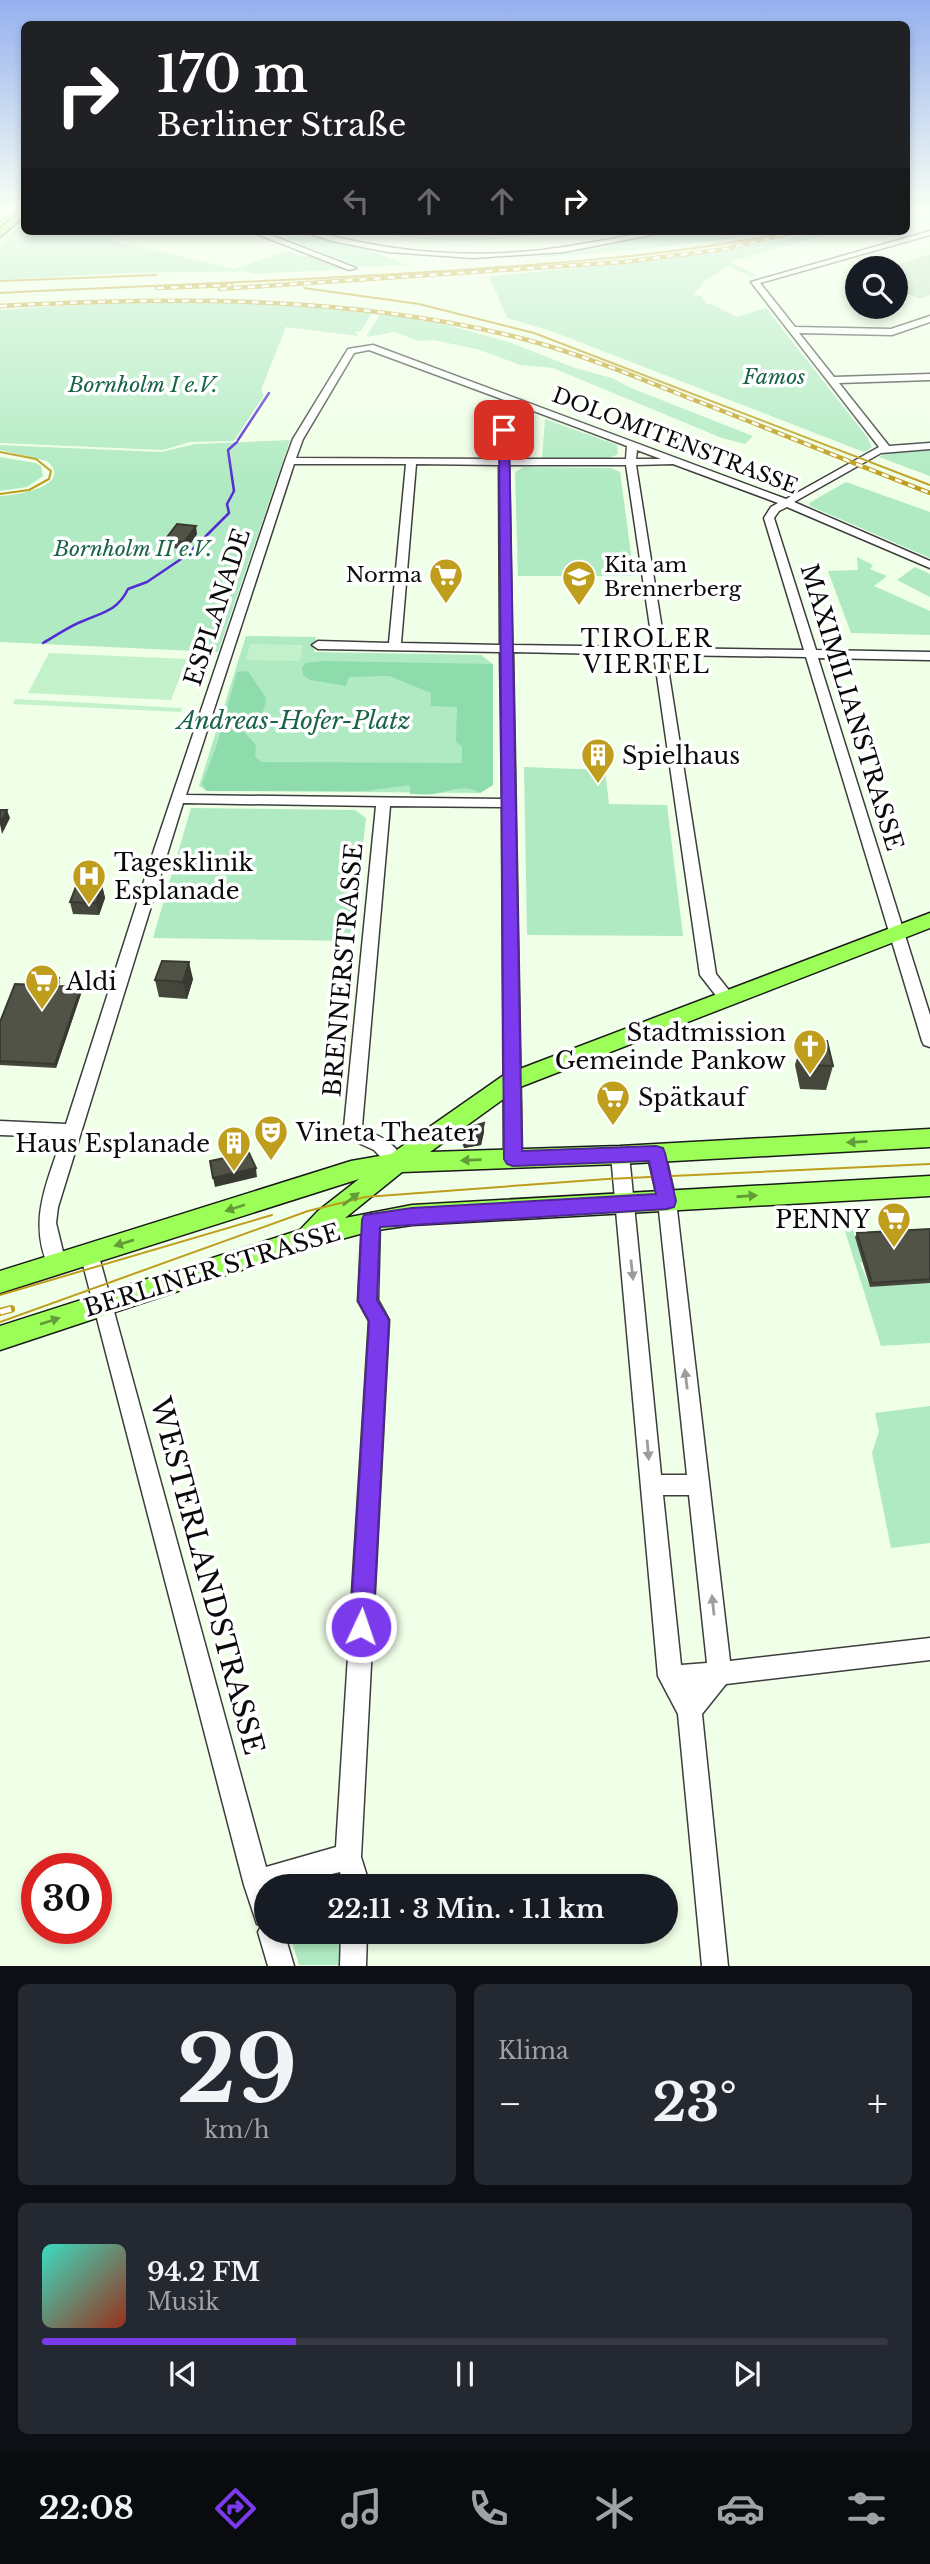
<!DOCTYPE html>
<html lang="de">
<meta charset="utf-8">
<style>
:root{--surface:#171b24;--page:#242831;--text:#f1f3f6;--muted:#9ea1a6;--line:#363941;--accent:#7c3aed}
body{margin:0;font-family:"Libre Baskerville",serif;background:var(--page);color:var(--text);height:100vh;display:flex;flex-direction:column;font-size:26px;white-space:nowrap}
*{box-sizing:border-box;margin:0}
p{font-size:23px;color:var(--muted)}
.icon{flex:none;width:38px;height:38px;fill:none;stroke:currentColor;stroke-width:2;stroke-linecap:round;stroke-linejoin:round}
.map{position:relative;height:1966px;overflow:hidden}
.panel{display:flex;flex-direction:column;gap:18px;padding:18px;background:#0d0f14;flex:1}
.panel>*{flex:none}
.banner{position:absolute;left:21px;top:21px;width:889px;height:214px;border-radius:10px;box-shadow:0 4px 10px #0003;background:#202124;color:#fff;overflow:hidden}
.tools{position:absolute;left:845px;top:256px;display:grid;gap:14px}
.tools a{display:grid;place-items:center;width:63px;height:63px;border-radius:50%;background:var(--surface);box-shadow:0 4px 10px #0003;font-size:35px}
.speed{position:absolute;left:21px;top:1853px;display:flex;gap:14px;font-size:35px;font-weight:700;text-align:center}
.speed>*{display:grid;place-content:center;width:91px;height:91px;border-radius:50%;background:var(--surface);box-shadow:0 4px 10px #0003;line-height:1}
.speed .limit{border:10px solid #d22;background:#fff;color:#111}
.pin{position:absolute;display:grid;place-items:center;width:60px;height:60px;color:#fff;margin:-30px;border-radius:14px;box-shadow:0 4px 10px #0006}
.me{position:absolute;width:77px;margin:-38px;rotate:3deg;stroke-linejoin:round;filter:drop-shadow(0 0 5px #0008)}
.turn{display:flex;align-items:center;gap:24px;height:147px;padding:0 21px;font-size:32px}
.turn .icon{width:91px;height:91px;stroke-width:2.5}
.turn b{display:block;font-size:49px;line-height:60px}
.lanes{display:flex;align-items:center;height:66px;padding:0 21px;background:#0003;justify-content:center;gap:35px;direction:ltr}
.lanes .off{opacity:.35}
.big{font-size:52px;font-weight:700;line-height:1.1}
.panel .card{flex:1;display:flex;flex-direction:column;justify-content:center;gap:10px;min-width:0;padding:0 24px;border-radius:10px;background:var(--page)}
.panel .dial{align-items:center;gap:0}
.dial b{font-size:91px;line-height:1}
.song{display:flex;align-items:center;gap:21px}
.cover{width:84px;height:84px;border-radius:10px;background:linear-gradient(135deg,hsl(170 70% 55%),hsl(10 70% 35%))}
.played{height:7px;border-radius:4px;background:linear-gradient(90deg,var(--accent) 30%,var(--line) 30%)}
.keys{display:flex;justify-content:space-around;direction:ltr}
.heat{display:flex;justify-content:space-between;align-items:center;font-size:38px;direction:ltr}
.panel .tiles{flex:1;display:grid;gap:18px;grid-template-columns:1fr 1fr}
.card:last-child{grid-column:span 2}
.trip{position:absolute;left:254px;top:1874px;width:424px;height:70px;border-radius:35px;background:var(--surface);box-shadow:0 4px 10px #0003;font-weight:700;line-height:70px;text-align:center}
.menu{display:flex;height:112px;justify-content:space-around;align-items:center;background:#090b0e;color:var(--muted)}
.menu .icon{width:49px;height:49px}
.menu .on{color:var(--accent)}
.menu b{font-size:32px;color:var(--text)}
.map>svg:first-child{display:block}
.green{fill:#b0eac2}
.forest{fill:#8edcac}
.cemetery{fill:#b9e0bf}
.pitch{fill:#c2f1ca}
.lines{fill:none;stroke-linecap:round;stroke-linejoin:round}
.stream{stroke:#542cd4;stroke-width:2.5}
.minor-casing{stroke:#3d3d3d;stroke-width:3}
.major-casing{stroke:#1b1b1b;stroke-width:3}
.minor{fill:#fff;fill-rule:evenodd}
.major{fill:#9cff57;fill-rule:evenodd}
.tram{stroke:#bf9d1d;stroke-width:2}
.rail-far1-casing{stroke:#bf9d1d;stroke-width:4.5}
.rail-casing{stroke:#bf9d1d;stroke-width:8}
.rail-far1{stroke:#fff;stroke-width:2.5;stroke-dasharray:7;stroke-linecap:butt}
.rail{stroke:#fff;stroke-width:5;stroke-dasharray:15;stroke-linecap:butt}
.wall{fill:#45473c}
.shaded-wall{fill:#383a31}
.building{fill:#505346;stroke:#383a31;stroke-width:2}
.oneway{fill:#629d38}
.oneway2{fill:#9d9d9d}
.route{fill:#7c3aed;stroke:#51269a;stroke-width:2}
.labels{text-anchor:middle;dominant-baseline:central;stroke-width:7;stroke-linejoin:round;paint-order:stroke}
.far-park-label{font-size:21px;font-style:italic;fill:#196348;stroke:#fff}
.far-street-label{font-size:21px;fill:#0a0a0a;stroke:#fff}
.far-poi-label{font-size:21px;fill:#0a0a0a;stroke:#fff;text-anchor:start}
.far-quarter-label{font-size:23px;letter-spacing:2px;fill:#0a0a0a;stroke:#fff}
.street-label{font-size:24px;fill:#0a0a0a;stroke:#fff}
.park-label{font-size:24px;font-style:italic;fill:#196348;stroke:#fff}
.poi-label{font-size:24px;fill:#0a0a0a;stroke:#fff;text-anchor:start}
.near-street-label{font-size:28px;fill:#0a0a0a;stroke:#fff}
</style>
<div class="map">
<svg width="930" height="1966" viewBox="0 0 930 1966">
<rect width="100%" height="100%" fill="#f0ffe7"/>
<g class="green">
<polygon points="24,221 24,231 139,231 110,240 234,269 288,251 301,257 312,255 347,269 254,274 245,271 123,273 0,280 0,245"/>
<polygon points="683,231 725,231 736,238 635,250 543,257 542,255"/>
<path d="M822,231H841L729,262L756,275L751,277L728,266L705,281L693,295L702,296L706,304H712L737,317L766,308L867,437L872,447L864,452L551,331L507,318L489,276C601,266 712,257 822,231Z"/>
<polygon points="302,234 363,248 407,265 360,267 287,239"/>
<polygon points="211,300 276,303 367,312 371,314 361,331 355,332 358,336 286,327 261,390 264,395 234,441 190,442 163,450 0,443 0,310 138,301"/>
<polygon points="381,313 443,324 509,342 575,368 612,378 631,388 753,436 745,444 722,438 553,368 520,365 477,349 433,340 419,341 394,332 366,337"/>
<polygon points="545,419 617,445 618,454 610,458 542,458"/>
<path d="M290,440L218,652L0,642V496C15,496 75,486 47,461L0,450V445L161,452L195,444Z"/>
<polygon points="930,450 930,476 879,457 888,452"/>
<polygon points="0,457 36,463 41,466 43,476 27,487 0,491"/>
<polygon points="524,467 611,468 620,472 634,576 518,576 515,472"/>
<polygon points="846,482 930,512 930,558 810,506 809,503"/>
<polygon points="857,557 873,565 870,569 887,576 874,586 930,611 930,635 851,633 828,571 858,570"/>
<polygon points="915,567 930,574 930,597 897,580"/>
<polygon points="246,636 316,637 314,652 481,655 493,664 493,785 480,793 207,791 199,786"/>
<polygon points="524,767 605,770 609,804 667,805 683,936 527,935"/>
<polygon points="191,808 355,810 366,818 353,941 153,938"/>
<polygon points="848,1214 863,1262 860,1263 870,1287 930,1283 930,1343 881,1346 840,1215"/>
<polygon points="930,1406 930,1543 891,1548 872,1453 879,1431 875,1413"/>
<polygon points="289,1932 348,1932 346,1965 299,1965"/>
</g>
<path class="forest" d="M322,661L493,664V785L480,793C464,783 451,791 434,794C427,795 418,794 410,794V785L365,791H207L202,784L217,744L237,672L248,671L266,698C264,715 258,723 245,733L256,745L255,757L262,762L462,763V746L456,742L457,707L431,706V693L389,676L349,677L346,686L310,680L303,675L302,667L306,663Z"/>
<g class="cemetery">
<path d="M370,231H561C497,242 434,245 370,231Z"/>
<polygon points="930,254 930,295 920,299 896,289 896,268 888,268"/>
</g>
<g class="pitch">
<polygon points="250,644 303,645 300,661 246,660"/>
<polygon points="49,653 187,659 171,700 28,693"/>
<polygon points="15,699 182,708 181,712 13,704"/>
</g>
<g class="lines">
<g class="stream">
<polyline points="238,440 269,393"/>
<polyline points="191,551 229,513 227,504 234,491 228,450 237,442"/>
<path d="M43,643C56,636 69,626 83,621C104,612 118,610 128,589L147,582L190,553"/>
</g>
<g class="minor-casing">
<g id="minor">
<polygon points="249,231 260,231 356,268 349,270"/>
<path d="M301,231H313C384,251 459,258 532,251C573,247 614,238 654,231H671L564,252L473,258L388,252L332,241Z"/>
<path d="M930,231V235L760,283L795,327L891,329L930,316V322L892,335L799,333L834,377L930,374V380L839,383L889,446L930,443V449L881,453L794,502L930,561V568L787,507L779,511L774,518L816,650L930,652V660L818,658L930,1015V1047L924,1045L922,1041L806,657L666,655L716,974L735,998L727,1004L721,1002L700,975L654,655L513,652L522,1159L519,1164L513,1166L507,1164L504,1159L502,807L390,806L362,1126C369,1134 378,1134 387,1141C394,1146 402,1155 406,1163L403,1168L397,1170L391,1168L374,1150L354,1141L344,1127L376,806L183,803L58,1207L56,1223L66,1264L64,1270L57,1272L50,1270C27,1222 47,1184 62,1137L0,1135V1121L66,1124L153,853L285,461L293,439L348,349L373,345L786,499L879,447L751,282ZM369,350L507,401L499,407V459L296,458L303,439L354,353ZM515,404L627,446L626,459H509V408ZM637,450L661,459H636ZM294,464H406L389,643L318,641L312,645L318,649L500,652L502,799L186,795ZM416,464L499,465L500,645L401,643ZM673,464L778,503L771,507L764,518L804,650L665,648L636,465ZM509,465H626L653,647L512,645Z"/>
<path d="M656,1146L662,1148L665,1153L676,1201L730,1661L930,1638V1660L726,1684L702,1714L728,1966H702L678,1714L658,1676L611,1155L614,1150L620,1148L626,1150L629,1155L661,1475H687L658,1201L647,1153L650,1148ZM663,1495H689L707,1663L681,1665Z"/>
<polygon points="371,1213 377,1216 380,1221 378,1300 389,1320 361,1857 370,1886 344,1886 340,1872 283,1886 266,1886 266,1932 284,1932 294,1966 268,1966 258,1932 261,1926 257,1924 244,1885 80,1253 82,1247 89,1245 96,1247 98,1253 266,1867 336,1847 369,1321 358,1301 362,1221 365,1216"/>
<polygon points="341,1932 367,1932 366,1966 340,1966"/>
</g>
</g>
<g class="major-casing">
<g id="major">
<polygon points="19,206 24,206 24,216 0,237 0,228 16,214"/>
<polygon points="930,913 930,928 520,1087 430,1152 620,1146 930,1129 930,1147 620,1164 402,1172 345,1218 412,1205 930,1176 930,1196 412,1225 371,1231 308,1248 0,1350 0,1326 300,1230 318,1211 359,1179 0,1293 0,1271 351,1161 391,1154 504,1075"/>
</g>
</g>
<use href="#minor" class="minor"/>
<use href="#major" class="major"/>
<g class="tram">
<polyline points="914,207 918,206"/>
<polyline points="0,222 16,206"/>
<polyline points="0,281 156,275"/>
<polyline points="304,288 419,304 534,333 930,485"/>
<path d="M0,293C163,285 326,280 488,268C591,261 693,252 794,231"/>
<polyline points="0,452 36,459 51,471 49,479 29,490 0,494"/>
<polyline points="0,1295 272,1215"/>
<polyline points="0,1322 308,1211 365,1197 607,1179 930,1164"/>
</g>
<g class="rail-far1-casing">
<g id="rail-far1">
<polyline points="906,209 914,207"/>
<polyline points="157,288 231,285"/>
<polyline points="220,289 623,262 726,249 798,231"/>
<path d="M0,306C174,297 350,295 520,338C578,353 634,376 689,398C770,429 850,462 930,493"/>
</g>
</g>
<g class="rail-casing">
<polyline id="rail" points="0,1312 11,1309"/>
</g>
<use href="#rail-far1" class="rail-far1"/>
<use href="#rail" class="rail"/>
</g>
<g class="wall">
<polygon points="197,534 186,550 167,547 165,540"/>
<polygon points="102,885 105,898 99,915 73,914 70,902"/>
<polygon points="59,978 60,982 59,986 81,987 82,991 56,1068 0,1065 0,1022 44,985"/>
<polygon points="193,979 187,999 159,997 155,980"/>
<polygon points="802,1040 833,1066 826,1090 800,1089 795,1065"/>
<polygon points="460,1130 484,1132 481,1145 464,1148 460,1138"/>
<polygon points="930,1229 930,1283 870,1287 855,1237 857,1233"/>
</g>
<g class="shaded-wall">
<polygon points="196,526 197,534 186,550 184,542"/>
<polygon points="7,810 10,818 2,834 0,824"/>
<polygon points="102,885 105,898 99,915 96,903"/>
<polygon points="189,962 193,979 187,999 183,982"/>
<polygon points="81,987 82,991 56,1068 55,1064"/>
<polygon points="484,1123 484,1132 481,1145 464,1148 464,1139"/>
<polygon points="256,1168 257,1177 215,1187 213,1178"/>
</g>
<g class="building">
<polygon points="177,524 196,526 184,542 165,540"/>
<polygon points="0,810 7,810 0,824"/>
<polygon points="77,884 102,885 96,903 70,902"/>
<polygon points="162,961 189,962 183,982 155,980"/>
<polygon points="46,977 59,978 56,986 81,987 55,1064 0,1061 0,1022 15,984 44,985"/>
<polygon points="802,1040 827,1041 833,1066 807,1065"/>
<polygon points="484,1123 481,1136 464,1139 460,1130"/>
<polygon points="249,1153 256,1168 213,1178 210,1161"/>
<polygon points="930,1229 930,1279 872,1283 857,1233"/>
</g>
<defs><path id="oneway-solid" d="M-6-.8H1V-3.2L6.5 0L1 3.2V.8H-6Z" transform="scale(1.75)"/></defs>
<g class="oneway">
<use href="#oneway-solid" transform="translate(857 1142) rotate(177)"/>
<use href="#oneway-solid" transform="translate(471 1160) rotate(178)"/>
<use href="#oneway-solid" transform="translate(747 1196) rotate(-4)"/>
<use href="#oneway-solid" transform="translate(351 1199) rotate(-38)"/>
<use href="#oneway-solid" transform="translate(235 1208) rotate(162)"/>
<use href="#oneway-solid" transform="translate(124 1243) rotate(163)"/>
<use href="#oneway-solid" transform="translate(50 1321) rotate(-18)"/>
</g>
<g class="oneway2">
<use href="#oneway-solid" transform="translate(632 1270) rotate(84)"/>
<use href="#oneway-solid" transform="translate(686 1379) rotate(-97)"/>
<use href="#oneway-solid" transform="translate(648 1450) rotate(85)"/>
<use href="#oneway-solid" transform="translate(713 1605) rotate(-96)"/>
</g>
<linearGradient id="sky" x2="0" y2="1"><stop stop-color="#95b0ef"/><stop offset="0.43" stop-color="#f8fff4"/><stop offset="1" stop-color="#f8fff4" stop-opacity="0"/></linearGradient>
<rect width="930" height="482" fill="url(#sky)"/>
<polygon class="route" points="504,428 509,430 522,1151 656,1146 663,1148 665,1153 676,1201 674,1207 667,1209 380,1227 377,1300 389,1320 373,1627 369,1635 361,1638 353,1635 350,1627 369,1321 358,1301 362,1220 364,1215 412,1208 656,1194 649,1161 513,1166 507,1164 504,1159 499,430"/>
<defs>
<g id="supermarket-pin" transform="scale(1.75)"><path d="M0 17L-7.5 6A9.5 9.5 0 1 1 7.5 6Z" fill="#bf9d1d" stroke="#fff"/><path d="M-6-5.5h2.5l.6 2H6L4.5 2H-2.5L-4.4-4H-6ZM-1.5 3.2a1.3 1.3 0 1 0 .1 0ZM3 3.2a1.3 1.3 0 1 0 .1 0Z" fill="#fff"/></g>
<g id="school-pin" transform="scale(1.75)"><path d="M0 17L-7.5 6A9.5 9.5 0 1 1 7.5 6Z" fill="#bf9d1d" stroke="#fff"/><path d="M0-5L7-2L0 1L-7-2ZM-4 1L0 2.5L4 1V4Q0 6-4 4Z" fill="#fff"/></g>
<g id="building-pin" transform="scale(1.75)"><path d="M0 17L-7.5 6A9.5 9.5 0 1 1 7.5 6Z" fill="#bf9d1d" stroke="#fff"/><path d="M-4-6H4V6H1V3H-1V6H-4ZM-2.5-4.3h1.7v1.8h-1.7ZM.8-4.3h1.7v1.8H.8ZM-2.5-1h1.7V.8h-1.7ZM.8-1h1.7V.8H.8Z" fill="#fff"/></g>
<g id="hospital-pin" transform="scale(1.75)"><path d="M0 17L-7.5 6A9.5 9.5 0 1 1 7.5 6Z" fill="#bf9d1d" stroke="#fff"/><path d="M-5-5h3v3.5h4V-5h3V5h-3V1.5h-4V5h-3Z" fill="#fff"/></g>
<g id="church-pin" transform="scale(1.75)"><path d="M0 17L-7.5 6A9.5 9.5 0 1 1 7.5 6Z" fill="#bf9d1d" stroke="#fff"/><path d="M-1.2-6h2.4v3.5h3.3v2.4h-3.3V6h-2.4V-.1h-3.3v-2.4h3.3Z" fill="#fff"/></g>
<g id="theatre-pin" transform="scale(1.75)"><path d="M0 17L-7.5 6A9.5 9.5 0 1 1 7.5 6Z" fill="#bf9d1d" stroke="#fff"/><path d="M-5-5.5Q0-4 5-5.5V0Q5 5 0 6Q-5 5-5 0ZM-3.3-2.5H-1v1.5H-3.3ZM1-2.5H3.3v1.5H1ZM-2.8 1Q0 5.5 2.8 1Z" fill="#fff"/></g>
</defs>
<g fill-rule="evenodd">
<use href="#supermarket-pin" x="446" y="575"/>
<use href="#school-pin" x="579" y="577"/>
<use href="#building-pin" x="598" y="755"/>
<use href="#hospital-pin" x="89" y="876"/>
<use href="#supermarket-pin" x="42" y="981"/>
<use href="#church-pin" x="810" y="1046"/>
<use href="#supermarket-pin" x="613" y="1097"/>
<use href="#theatre-pin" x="271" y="1132"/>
<use href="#building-pin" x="234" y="1143"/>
<use href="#supermarket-pin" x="894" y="1219"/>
</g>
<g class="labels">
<g class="far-park-label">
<text x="774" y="377">Famos</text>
<text x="143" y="385">Bornholm I e.V.</text>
<text x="133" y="549">Bornholm II e.V.</text>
</g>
<g class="far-street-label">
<text transform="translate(675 441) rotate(21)">DOLOMITENSTRASSE</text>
</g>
<g class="far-poi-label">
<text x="604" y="565">Kita am<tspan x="604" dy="24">Brennerberg</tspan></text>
<text x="422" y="575" text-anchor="end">Norma</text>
</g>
<g class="far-quarter-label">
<text x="647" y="639">TIROLER<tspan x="647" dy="26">VIERTEL</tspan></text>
</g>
<g class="street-label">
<text transform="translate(217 607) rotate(-72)">ESPLANADE</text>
<text transform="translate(852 707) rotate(73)">MAXIMILIANSTRASSE</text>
<text transform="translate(343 970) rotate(-85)">BRENNERSTRASSE</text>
<text transform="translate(212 1270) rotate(-17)">BERLINER STRASSE</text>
</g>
<g class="park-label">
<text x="294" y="720">Andreas-Hofer-Platz</text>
</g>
<g class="poi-label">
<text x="622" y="755">Spielhaus</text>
<text x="114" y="862">Tagesklinik<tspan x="114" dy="28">Esplanade</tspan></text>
<text x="66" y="981">Aldi</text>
<text x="786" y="1032" text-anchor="end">Stadtmission<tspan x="786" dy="28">Gemeinde Pankow</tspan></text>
<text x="638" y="1097">Spätkauf</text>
<text x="296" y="1132">Vineta Theater</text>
<text x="210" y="1143" text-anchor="end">Haus Esplanade</text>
<text x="870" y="1219" text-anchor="end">PENNY</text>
</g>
<g class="near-street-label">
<text transform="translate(207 1576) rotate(75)">WESTERLANDSTRASSE</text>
</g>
</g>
</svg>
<div class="tools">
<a><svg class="icon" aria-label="search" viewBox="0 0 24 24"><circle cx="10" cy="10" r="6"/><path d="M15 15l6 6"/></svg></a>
</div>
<div class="speed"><div class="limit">30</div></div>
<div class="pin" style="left:504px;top:430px;background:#d93025"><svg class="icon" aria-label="arrive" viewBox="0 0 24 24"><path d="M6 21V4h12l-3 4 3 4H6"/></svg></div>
<svg class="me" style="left:361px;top:1627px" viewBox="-20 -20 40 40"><circle r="17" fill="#7c3aed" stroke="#fff" stroke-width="3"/><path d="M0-11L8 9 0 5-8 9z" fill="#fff"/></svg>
<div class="trip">22:11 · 3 Min. · 1.1 km</div>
<div class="banner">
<div class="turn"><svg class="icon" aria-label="right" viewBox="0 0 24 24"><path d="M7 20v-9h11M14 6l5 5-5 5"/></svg><div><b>170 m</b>Berliner Straße</div></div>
<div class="lanes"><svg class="icon off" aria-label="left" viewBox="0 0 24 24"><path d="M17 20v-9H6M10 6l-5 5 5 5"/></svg><svg class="icon off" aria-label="ahead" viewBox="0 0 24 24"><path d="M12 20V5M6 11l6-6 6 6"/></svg><svg class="icon off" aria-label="ahead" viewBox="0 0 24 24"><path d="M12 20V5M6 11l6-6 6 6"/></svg><svg class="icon" aria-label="right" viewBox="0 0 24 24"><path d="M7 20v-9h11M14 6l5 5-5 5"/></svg></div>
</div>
</div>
<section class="panel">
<div class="tiles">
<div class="card dial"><b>29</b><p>km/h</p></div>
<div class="card"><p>Klima</p>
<div class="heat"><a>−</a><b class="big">23°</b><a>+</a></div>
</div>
<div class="card">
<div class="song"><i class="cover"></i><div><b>94.2 FM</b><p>Musik</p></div></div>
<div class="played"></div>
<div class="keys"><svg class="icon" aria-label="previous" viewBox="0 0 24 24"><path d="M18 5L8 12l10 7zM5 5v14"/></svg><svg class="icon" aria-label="pause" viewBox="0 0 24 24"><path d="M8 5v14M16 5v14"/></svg><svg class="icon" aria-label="next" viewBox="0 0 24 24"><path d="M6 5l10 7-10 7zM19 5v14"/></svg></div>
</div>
</div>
</section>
<nav class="menu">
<b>22:08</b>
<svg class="icon on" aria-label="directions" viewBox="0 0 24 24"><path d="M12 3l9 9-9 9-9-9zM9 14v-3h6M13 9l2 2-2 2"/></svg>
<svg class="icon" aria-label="music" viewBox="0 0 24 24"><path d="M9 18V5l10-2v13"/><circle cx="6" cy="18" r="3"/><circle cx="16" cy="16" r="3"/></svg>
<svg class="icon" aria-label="phone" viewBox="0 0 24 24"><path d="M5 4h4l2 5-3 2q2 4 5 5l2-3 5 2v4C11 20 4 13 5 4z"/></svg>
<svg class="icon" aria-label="climate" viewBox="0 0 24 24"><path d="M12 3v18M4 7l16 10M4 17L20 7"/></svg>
<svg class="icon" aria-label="car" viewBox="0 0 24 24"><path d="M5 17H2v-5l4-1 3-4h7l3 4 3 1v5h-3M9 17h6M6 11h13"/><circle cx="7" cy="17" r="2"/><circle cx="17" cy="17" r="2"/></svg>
<svg class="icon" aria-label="filters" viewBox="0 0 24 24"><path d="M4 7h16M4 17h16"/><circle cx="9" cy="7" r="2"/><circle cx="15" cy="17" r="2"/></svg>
</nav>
